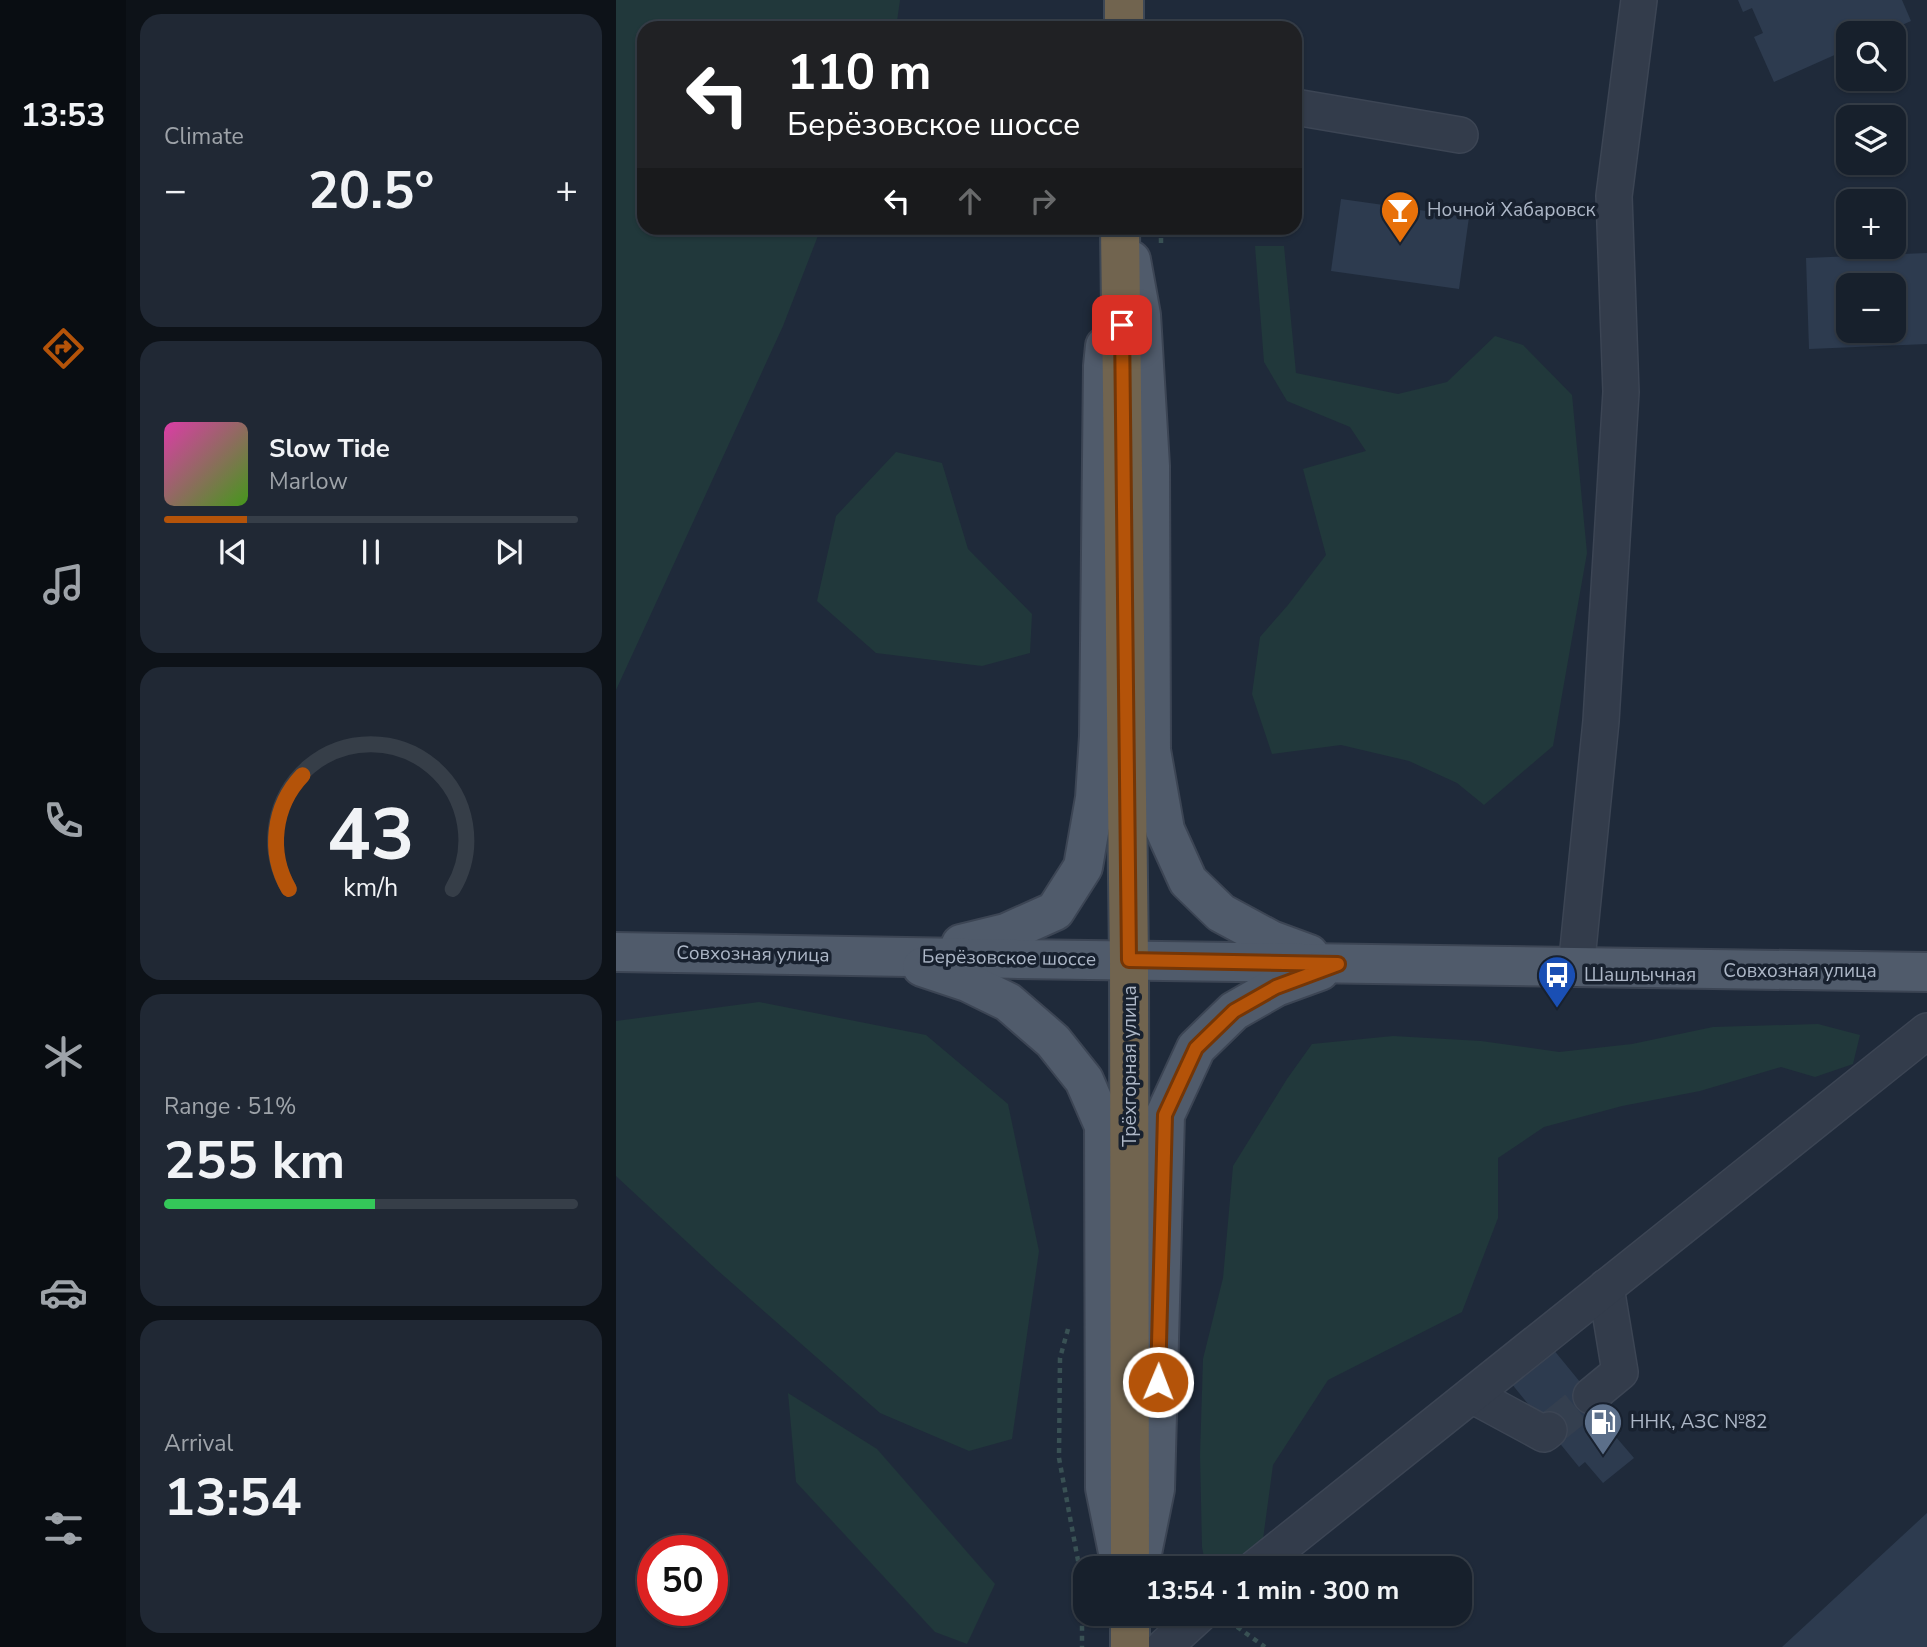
<!DOCTYPE html>
<meta charset="utf-8">
<style>
:root{--surface:#17202c;--page:#202834;--text:#f1f3f6;--muted:#9ea3a9;--line:#363e48;--accent:#b45309}
body{margin:0;font-family:"Nunito Sans",sans-serif;background:var(--page);color:var(--text);height:100vh;display:flex;flex-direction:column;font-size:26px;white-space:nowrap}
*{box-sizing:border-box;margin:0}
p{font-size:23px;color:var(--muted)}
.icon{flex:none;width:38px;height:38px;fill:none;stroke:currentColor;stroke-width:2;stroke-linecap:round;stroke-linejoin:round}
.map{position:relative;flex:1;overflow:hidden}
.sheet{display:flex;flex-direction:column;gap:14px;padding:14px;background:#0d1218;width:490px}
.sheet>*{flex:none}
.hud{position:absolute;left:21px;top:21px;width:665px;height:214px;border-radius:21px;box-shadow:0 2px 5px #0004,0 0 0 2px var(--line);background:#202124;color:#fff;overflow:hidden}
.fabs{position:absolute;left:1220px;top:21px;display:grid;gap:14px}
.fabs a{display:grid;place-items:center;width:70px;height:70px;border-radius:14px;background:var(--surface);box-shadow:0 2px 5px #0004,0 0 0 2px var(--line);font-size:35px}
.speed{position:absolute;left:21px;top:1535px;display:flex;gap:14px;font-size:35px;font-weight:700;text-align:center}
.speed>*{display:grid;place-content:center;width:91px;height:91px;border-radius:50%;background:var(--surface);box-shadow:0 2px 5px #0004,0 0 0 2px var(--line);line-height:1}
.speed .limit{border:10px solid #d22;background:#fff;color:#111}
.pin{position:absolute;display:grid;place-items:center;width:60px;height:60px;color:#fff;margin:-30px;border-radius:14px;box-shadow:0 4px 10px #0006}
.me{position:absolute;width:77px;margin:-38px;rotate:1deg;stroke-linejoin:round;filter:drop-shadow(0 0 5px #0008)}
.turn{display:flex;align-items:center;gap:24px;height:147px;padding:0 35px;font-size:32px}
.turn .icon{width:91px;height:91px;stroke-width:2.5}
.turn b{display:block;font-size:49px;line-height:60px}
.lanes{display:flex;align-items:center;height:66px;padding:0 35px;background:#0003;justify-content:center;gap:35px;direction:ltr}
.lanes .off{opacity:.35}
.big{font-size:52px;font-weight:700;line-height:1.1}
.sheet .widget{flex:1;display:flex;flex-direction:column;justify-content:center;gap:10px;min-width:0;padding:0 24px;border-radius:21px;background:var(--page)}
.sheet .dial{align-items:center;gap:0}
.dial svg{height:182px;overflow:visible;fill:none;stroke:var(--line);stroke-width:7;stroke-linecap:round;text-anchor:middle}
.dial text{fill:var(--text);stroke:none}
.song{display:flex;align-items:center;gap:21px}
.cover{width:84px;height:84px;border-radius:10px;background:linear-gradient(135deg,hsl(320 70% 55%),hsl(100 70% 35%))}
.played{height:7px;border-radius:4px;background:linear-gradient(90deg,var(--accent) 20%,var(--line) 20%)}
.keys{display:flex;justify-content:space-around;direction:ltr}
.heat{display:flex;justify-content:space-between;align-items:center;font-size:38px;direction:ltr}
.charge{height:10px;border-radius:5px;background:linear-gradient(90deg,#34c759 51%,var(--line) 0)}
.trip{position:absolute;left:457px;top:1556px;width:399px;height:70px;border-radius:21px;background:var(--surface);box-shadow:0 2px 5px #0004,0 0 0 2px var(--line);font-weight:700;line-height:70px;text-align:center}
main{display:flex;flex:1;min-height:0}
.tab-bar{display:flex;flex-direction:column;width:126px;justify-content:space-around;align-items:center;background:#090d12;color:var(--muted)}
.tab-bar .icon{width:49px;height:49px}
.tab-bar .current{color:var(--accent)}
.tab-bar b{font-size:32px;color:var(--text)}
.map>svg:first-child{display:block}
.green{fill:#21383b}
.building{fill:#2d3b4f;fill-rule:evenodd}
.lines{fill:none;stroke-linecap:round;stroke-linejoin:round}
.minor-tunnel{stroke:#343f4f;stroke-width:35;stroke-dasharray:35 18;stroke-linecap:butt}
.minor-casing{stroke:#3c4554;stroke-width:38}
.major-casing{stroke:#3c4554;stroke-width:42}
.highway-casing{stroke:#3d4755;stroke-width:42}
.path{stroke:#395154;stroke-width:4.5;stroke-dasharray:5 5;stroke-linecap:butt}
.minor{stroke:#333c4b;stroke-width:35}
.major{stroke:#505b6b;stroke-width:38}
.highway{stroke:#71644f;stroke-width:38}
.route-casing{stroke:#753606;stroke-width:18}
.route{stroke:#b45309;stroke-width:12}
.labels{text-anchor:middle;dominant-baseline:central;stroke-width:7;stroke-linejoin:round;paint-order:stroke}
.poi-label{font-size:19px;fill:#adb7c7;stroke:#18212f;text-anchor:start}
.street-label{font-size:19px;fill:#adb7c7;stroke:#18212f}
</style>
<main>
<nav class="tab-bar">
<b>13:53</b>
<svg class="icon current" aria-label="directions" viewBox="0 0 24 24"><path d="M12 3l9 9-9 9-9-9zM9 14v-3h6M13 9l2 2-2 2"/></svg>
<svg class="icon" aria-label="music" viewBox="0 0 24 24"><path d="M9 18V5l10-2v13"/><circle cx="6" cy="18" r="3"/><circle cx="16" cy="16" r="3"/></svg>
<svg class="icon" aria-label="phone" viewBox="0 0 24 24"><path d="M5 4h4l2 5-3 2q2 4 5 5l2-3 5 2v4C11 20 4 13 5 4z"/></svg>
<svg class="icon" aria-label="climate" viewBox="0 0 24 24"><path d="M12 3v18M4 7l16 10M4 17L20 7"/></svg>
<svg class="icon" aria-label="car" viewBox="0 0 24 24"><path d="M5 17H2v-5l4-1 3-4h7l3 4 3 1v5h-3M9 17h6M6 11h13"/><circle cx="7" cy="17" r="2"/><circle cx="17" cy="17" r="2"/></svg>
<svg class="icon" aria-label="filters" viewBox="0 0 24 24"><path d="M4 7h16M4 17h16"/><circle cx="9" cy="7" r="2"/><circle cx="15" cy="17" r="2"/></svg>
</nav>
<section class="sheet">
<div class="widget"><p>Climate</p>
<div class="heat"><a>−</a><b class="big">20.5°</b><a>+</a></div>
</div>
<div class="widget">
<div class="song"><i class="cover"></i><div><b>Slow Tide</b><p>Marlow</p></div></div>
<div class="played"></div>
<div class="keys"><svg class="icon" aria-label="previous" viewBox="0 0 24 24"><path d="M18 5L8 12l10 7zM5 5v14"/></svg><svg class="icon" aria-label="pause" viewBox="0 0 24 24"><path d="M8 5v14M16 5v14"/></svg><svg class="icon" aria-label="next" viewBox="0 0 24 24"><path d="M6 5l10 7-10 7zM19 5v14"/></svg></div>
</div>
<div class="widget dial"><svg viewBox="0 0 100 80">
<path d="M14 69A42 42 0 1 1 86 69"/>
<path d="M14 69A42 42 0 0 1 20 19" stroke="#b45309"/>
<text x="50" y="56" font-size="32" font-weight="700">43</text>
<text x="50" y="72" font-size="11">km/h</text>
</svg></div>
<div class="widget"><p>Range · 51%</p><b class="big">255 km</b><div class="charge"></div></div>
<div class="widget"><p>Arrival</p><b class="big">13:54</b></div>
</section>
<div class="map">
<svg width="1311" height="1647" viewBox="0 0 1311 1647">
<rect width="100%" height="100%" fill="#1f2a3a"/>
<g class="green">
<polygon points="0,0 284,0 280,28 28,28 28,228 205,228 167,326 0,690"/>
<polygon points="639,246 668,246 680,373 782,394 831,382 879,336 907,345 956,395 971,553 937,746 868,805 841,783 793,761 725,745 656,754 636,694 644,637 672,605 710,555 687,469 750,451 734,427 671,401 648,362"/>
<polygon points="280,452 326,463 352,549 416,614 414,653 366,666 260,653 201,601 220,516"/>
<polygon points="143,1002 310,1035 392,1104 423,1251 396,1439 353,1451 264,1413 100,1269 0,1176 0,1021"/>
<polygon points="1202,1024 1244,1035 1237,1064 1199,1077 1165,1067 1084,1091 1006,1106 928,1127 882,1158 882,1218 846,1312 712,1380 657,1465 645,1554 626,1568 590,1568 586,1547 584,1455 587,1359 607,1278 617,1166 671,1079 696,1044 777,1036 865,1041 943,1052 1016,1044 1097,1027"/>
<polygon points="172,1393 261,1449 379,1584 351,1644 319,1632 180,1482"/>
</g>
<g class="building">
<polygon points="1122,0 1286,0 1295,21 1268,33 1232,33 1232,49 1158,82 1138,37 1147,33 1136,8 1127,12"/>
<polygon points="725,199 853,217 843,289 715,271"/>
<path d="M1311,253V344L1193,349L1190,258ZM1232,285H1278V331H1232Z"/>
<polygon points="937,1349 1005,1432 1000,1437 1018,1458 987,1483 969,1462 963,1467 895,1383"/>
<polygon points="1311,1513 1311,1647 1166,1647"/>
</g>
<g class="lines">
<polyline class="minor-tunnel" points="933,1430 975,1396"/>
<g class="minor-casing">
<g id="minor">
<polyline points="679,107 844,135"/>
<polyline points="960,969 985,721 1005,392 998,196 1023,0"/>
<polyline points="856,1395 928,1434 933,1430"/>
<polyline points="975,1396 1004,1372 990,1287"/>
<polyline points="639,1568 1311,1031"/>
<polyline points="548,1647 584,1614"/>
</g>
</g>
<g class="major-casing">
<g id="major">
<polyline points="515,260 525,315 534,466 535,750 549,830 572,881 605,913 655,940 693,954"/>
<polyline points="345,944 390,933 439,911 467,867 479,798 483,736 487,366 489,346"/>
<path d="M0,952C437,959 874,969 1311,972"/>
<polyline points="306,967 351,982 392,1002 437,1041 468,1080 488,1126 489,1488 505,1567"/>
<polyline points="523,1568 539,1489 549,1115 580,1048 618,1011 660,987 704,971"/>
</g>
</g>
<g class="highway-casing">
<g id="highway">
<polyline points="508,0 508,28"/>
<polyline points="504,228 513,960 514,1568"/>
<polyline points="514,1614 514,1647"/>
</g>
</g>
<g class="path">
<polyline points="545,228 545,243"/>
<polyline points="452,1329 444,1358 443,1458 466,1582 466,1647"/>
<polyline points="613,1621 649,1647"/>
</g>
<use href="#minor" class="minor"/>
<use href="#major" class="major"/>
<use href="#highway" class="highway"/>
</g>
<g class="lines">
<g class="route-casing">
<polyline id="route" points="506,325 513,960 722,964 660,987 618,1011 580,1048 549,1115 542,1382"/>
</g>
<use href="#route" class="route"/>
</g>
<defs>
<g id="bar-pin" transform="scale(2.0125)"><path d="M0 17L-7.5 6A9.5 9.5 0 1 1 7.5 6Z" fill="#e8710a" stroke="#18212f"/><path d="M-6-5H6L.8 .8V4.5H3.5V6h-7V4.5H-.8V.8Z" fill="#fff"/></g>
<g id="bus-pin" transform="scale(2.0125)"><path d="M0 17L-7.5 6A9.5 9.5 0 1 1 7.5 6Z" fill="#1a4fb4" stroke="#18212f"/><path d="M-5-6H5V4H4V6H2V4H-2V6H-4V4H-5ZM-3.5-4V0h7V-4ZM-3.5 1.2v1.5H-2V1.2ZM2 1.2v1.5H3.5V1.2Z" fill="#fff"/></g>
<g id="fuel-pin" transform="scale(2.0125)"><path d="M0 17L-7.5 6A9.5 9.5 0 1 1 7.5 6Z" fill="#5c6f8a" stroke="#18212f"/><path d="M-5.5-6h7V0h2V4h1.3V-2.5L3-4.5l.8-.8L6-3V5H2.5V1h-1V6h-7ZM-4.2-4.7v3.2H.2V-4.7Z" fill="#fff"/></g>
</defs>
<g fill-rule="evenodd">
<use href="#bar-pin" x="784" y="210"/>
<use href="#bus-pin" x="941" y="975"/>
<use href="#fuel-pin" x="987" y="1422"/>
</g>
<g class="labels">
<g class="poi-label">
<text x="811" y="210">Ночной Хабаровск</text>
<text x="968" y="975">Шашлычная</text>
<text x="1014" y="1422">ННК, АЗС №82</text>
</g>
<g class="street-label">
<text transform="translate(137 954) rotate(1)">Совхозная улица</text>
<text transform="translate(393 958) rotate(1)">Берёзовское шоссе</text>
<text x="1184" y="971">Совхозная улица</text>
<text transform="translate(514 1066) rotate(-90)">Трёхгорная улица</text>
</g>
</g>
</svg>
<div class="fabs">
<a><svg class="icon" aria-label="search" viewBox="0 0 24 24"><circle cx="10" cy="10" r="6"/><path d="M15 15l6 6"/></svg></a>
<a><svg class="icon" aria-label="layers" viewBox="0 0 24 24"><path d="M12 4l9 5-9 5-9-5zM3 14l9 5 9-5"/></svg></a>
<a>+</a>
<a>−</a>
</div>
<div class="speed"><div class="limit">50</div></div>
<div class="pin" style="left:506px;top:325px;background:#d93025"><svg class="icon" aria-label="arrive" viewBox="0 0 24 24"><path d="M6 21V4h12l-3 4 3 4H6"/></svg></div>
<svg class="me" style="left:542px;top:1382px" viewBox="-20 -20 40 40"><circle r="17" fill="#b45309" stroke="#fff" stroke-width="3"/><path d="M0-11L8 9 0 5-8 9z" fill="#fff"/></svg>
<div class="trip">13:54 · 1 min · 300 m</div>
<div class="hud">
<div class="turn"><svg class="icon" aria-label="left" viewBox="0 0 24 24"><path d="M17 20v-9H6M10 6l-5 5 5 5"/></svg><div><b>110 m</b>Берёзовское шоссе</div></div>
<div class="lanes"><svg class="icon" aria-label="left" viewBox="0 0 24 24"><path d="M17 20v-9H6M10 6l-5 5 5 5"/></svg><svg class="icon off" aria-label="ahead" viewBox="0 0 24 24"><path d="M12 20V5M6 11l6-6 6 6"/></svg><svg class="icon off" aria-label="right" viewBox="0 0 24 24"><path d="M7 20v-9h11M14 6l5 5-5 5"/></svg></div>
</div>
</div>
</main>
